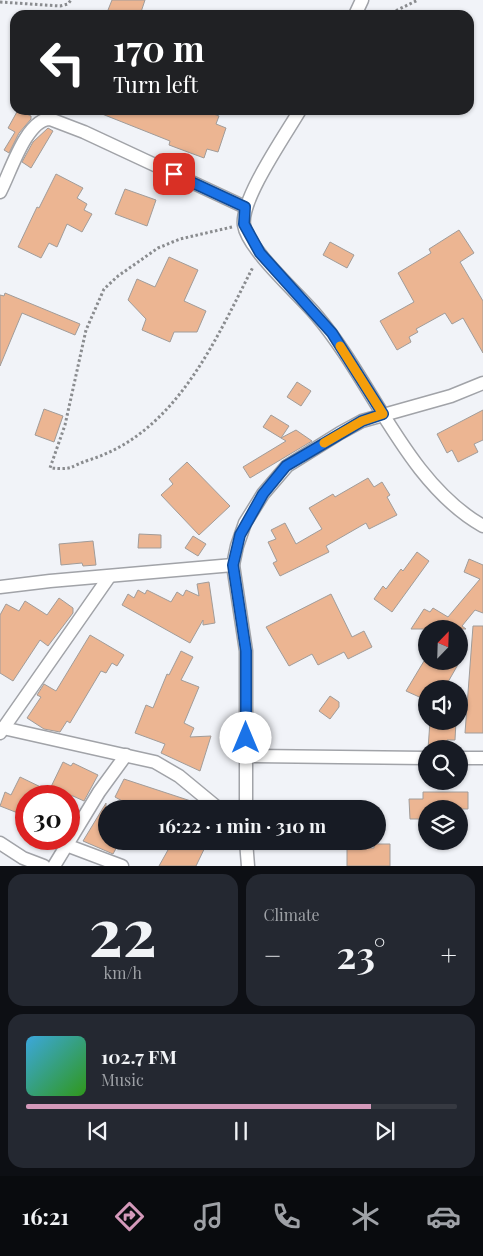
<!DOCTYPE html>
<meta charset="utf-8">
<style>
:root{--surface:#171b24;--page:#242831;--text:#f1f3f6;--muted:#9ea1a6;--line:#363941;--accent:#d499ba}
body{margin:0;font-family:"Playfair Display",serif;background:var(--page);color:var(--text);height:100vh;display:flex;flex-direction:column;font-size:19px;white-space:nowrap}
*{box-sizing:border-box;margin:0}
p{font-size:16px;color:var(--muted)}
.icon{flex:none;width:28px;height:28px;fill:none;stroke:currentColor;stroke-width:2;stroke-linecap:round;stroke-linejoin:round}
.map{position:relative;height:866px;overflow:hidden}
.panel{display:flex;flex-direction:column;gap:8px;padding:8px;background:#0d0f14;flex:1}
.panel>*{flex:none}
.hud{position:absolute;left:10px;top:10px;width:464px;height:105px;border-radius:15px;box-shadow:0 1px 4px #0004;background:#202124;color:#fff;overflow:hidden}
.needle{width:32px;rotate:23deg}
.buttons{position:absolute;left:418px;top:620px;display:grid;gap:10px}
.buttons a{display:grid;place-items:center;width:50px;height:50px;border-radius:50%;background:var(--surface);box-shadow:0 1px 4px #0004;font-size:25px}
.speed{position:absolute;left:15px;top:785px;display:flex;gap:10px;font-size:25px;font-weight:700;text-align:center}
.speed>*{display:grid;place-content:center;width:65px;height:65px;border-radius:50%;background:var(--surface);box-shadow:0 1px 4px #0004;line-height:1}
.speed .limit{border:8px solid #d22;background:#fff;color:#111}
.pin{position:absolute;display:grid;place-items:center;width:42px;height:42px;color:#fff;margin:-21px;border-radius:10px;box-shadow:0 2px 8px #0006}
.me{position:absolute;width:55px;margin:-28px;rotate:0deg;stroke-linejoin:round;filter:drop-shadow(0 0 4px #0008)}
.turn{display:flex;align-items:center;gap:18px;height:105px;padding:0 20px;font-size:22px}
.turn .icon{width:65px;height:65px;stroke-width:2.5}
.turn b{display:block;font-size:35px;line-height:42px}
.big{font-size:38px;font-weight:700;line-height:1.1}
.panel .tile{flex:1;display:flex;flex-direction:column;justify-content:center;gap:8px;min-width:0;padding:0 18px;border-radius:15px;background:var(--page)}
.panel .dial{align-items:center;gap:0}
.dial b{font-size:65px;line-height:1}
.song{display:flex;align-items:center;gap:15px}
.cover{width:60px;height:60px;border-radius:8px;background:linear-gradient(135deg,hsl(200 70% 55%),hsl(110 70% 35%))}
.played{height:5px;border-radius:2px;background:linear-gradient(90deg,var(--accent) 80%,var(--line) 80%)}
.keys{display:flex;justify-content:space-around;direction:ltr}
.heat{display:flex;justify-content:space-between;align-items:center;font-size:28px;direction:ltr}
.panel .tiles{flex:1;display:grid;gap:8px;grid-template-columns:1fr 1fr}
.tile:last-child{grid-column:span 2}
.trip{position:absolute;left:98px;top:800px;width:288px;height:50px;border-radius:25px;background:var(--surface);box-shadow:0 1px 4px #0004;font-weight:700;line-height:50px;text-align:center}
.tab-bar{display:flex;height:80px;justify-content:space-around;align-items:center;background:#090b0e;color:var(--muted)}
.tab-bar .icon{width:35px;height:35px}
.tab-bar .current{color:var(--accent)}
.tab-bar b{font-size:22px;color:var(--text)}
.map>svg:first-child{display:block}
.building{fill:#ecb592;stroke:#a19c99}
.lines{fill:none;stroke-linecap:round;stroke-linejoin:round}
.minor-casing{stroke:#a1a3a8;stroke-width:15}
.path{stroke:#8a8c8f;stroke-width:3;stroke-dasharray:2.5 2.5;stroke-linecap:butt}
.minor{stroke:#fff;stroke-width:12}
.route-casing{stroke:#114b97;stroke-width:12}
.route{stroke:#1a73e8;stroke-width:9}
.slow{stroke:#f59e0b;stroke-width:9}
</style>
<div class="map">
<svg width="483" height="866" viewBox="0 0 483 866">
<rect width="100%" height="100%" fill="#f1f3f8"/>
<g class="building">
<polygon points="112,0 145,0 140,15 106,15"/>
<polygon points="18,110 31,116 31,119 19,133 9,153 4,150 15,132 8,128"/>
<polygon points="92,110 203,110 219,116 216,124 226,128 218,152 207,149 204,158 169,145 170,141"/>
<polygon points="48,128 53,131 31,168 22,162 33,142"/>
<polygon points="56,174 83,188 77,198 87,204 84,210 92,214 82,232 67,224 57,247 49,243 41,258 18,247 37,207 39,208"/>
<polygon points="125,189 156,200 147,226 115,214"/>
<polygon points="459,230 474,253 460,262 483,301 483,353 463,318 452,324 445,313 416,329 418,332 409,337 411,342 397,350 380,321 414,302 398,273 431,253 429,249"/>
<polygon points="330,242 354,255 347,268 323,255"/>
<polygon points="169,257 198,270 184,301 206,311 197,332 174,332 170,342 142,330 146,319 128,300 137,279 155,287"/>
<polygon points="5,293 80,324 75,335 22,313 0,366 0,295 4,296"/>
<polygon points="297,382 311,391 301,406 287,397"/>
<polygon points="44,409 63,416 54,442 35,435"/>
<polygon points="483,410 483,440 474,444 478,452 458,462 452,450 447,453 437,434"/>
<polygon points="271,415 289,426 281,438 263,427"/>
<polygon points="296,430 312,441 250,478 243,467 286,441 281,438"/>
<polygon points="187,462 230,506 199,535 161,495 173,484 169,479"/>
<polygon points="368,478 374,487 382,482 390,495 387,497 397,515 369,529 366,523 326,546 329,552 280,576 273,563 277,561 268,542 276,539 271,530 285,523 296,544 322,529 309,508 333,494 335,497"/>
<polygon points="139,534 161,535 161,548 138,548"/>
<polygon points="193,536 206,544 198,556 185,548"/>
<polygon points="93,541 96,565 83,566 82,563 61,565 59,544"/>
<polygon points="417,552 429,561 392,612 374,599 383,586 386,589 401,569 403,571"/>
<polygon points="469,559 483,565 483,613 475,610 462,626 466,629 411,629 424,609 430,612 433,608 448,617 480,579 464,572"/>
<polygon points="209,582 215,623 203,625 203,620 190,643 122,605 128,594 134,598 138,590 145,594 147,590 171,602 177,592 183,596 186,590 199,596 197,584"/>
<polygon points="331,594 352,637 364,631 372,647 348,659 344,652 318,665 312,654 289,666 266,627"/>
<polygon points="59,598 73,608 73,613 48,646 40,640 13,681 0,673 0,615 6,604 19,611 25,601 47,615"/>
<polygon points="473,626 483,626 483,733 465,733"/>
<polygon points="90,635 124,655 117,666 112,663 106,673 101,671 70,723 67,721 60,732 44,729 27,718 41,697 37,695 44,684 56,691"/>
<polygon points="181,651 193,657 181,680 199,687 184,723 194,728 190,737 211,736 200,771 161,753 165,744 135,733 146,705 153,708 167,674 169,675"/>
<polygon points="424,661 460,661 444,689 426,689 426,700 406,691"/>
<polygon points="330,696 339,702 339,707 330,719 319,711"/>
<polygon points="430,721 456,721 455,740 447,740 446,749 428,749"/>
<polygon points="63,762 71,766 73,763 98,775 84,801 73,796 26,796 26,808 23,815 0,806 5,792 11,795 20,777 49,791"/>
<polygon points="124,779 200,804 206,809 137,809 115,797"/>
<polygon points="423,792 468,792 468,809 426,809 426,819 410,819 409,799 423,799"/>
<polygon points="106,803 106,841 120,841 113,854 83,841"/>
<polygon points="173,841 208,841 196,866 159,866"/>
<polygon points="374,844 390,844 390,866 347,866 347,848 374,848"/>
</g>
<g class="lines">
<g class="minor-casing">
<g id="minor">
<polyline points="355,15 362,0"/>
<path d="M300,110C286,134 240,200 244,225C248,250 300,295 317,316C372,381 407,483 483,526"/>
<path d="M0,192C10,174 26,119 50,119L84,132L245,207"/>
<polyline points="0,587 50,581 233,565"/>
<polyline points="3,728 155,762 179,776 219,809"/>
<polyline points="0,733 109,577"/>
<polyline points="246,756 426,758"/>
<polyline points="459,758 483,758"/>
<polyline points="246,809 246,651 233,565 237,546 245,523 263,494 287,466 340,433 362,421 451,396 483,383"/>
<polyline points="246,841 248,866"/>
<polyline points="0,843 23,858 44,866"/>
<polyline points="66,845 122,866"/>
<polyline points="54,866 99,792 126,755"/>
</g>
</g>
<g class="path">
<polyline points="0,2 60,6 68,4 71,0"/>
<polyline points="387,15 418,0"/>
<path d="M232,227L180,239L158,248L118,276L104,289L86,330L65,425L50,468C75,470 68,467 89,460C176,433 215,341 253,267"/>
</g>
<use href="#minor" class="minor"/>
</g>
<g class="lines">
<g class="route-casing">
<polyline id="route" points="174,174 245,207 244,224 260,253 332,333 383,414 362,421 286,466 263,494 240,535 233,565 246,651 246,738"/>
</g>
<use href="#route" class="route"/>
<polyline class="slow" points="324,443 362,421 383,414 340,346"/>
</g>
</svg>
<div class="buttons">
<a><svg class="needle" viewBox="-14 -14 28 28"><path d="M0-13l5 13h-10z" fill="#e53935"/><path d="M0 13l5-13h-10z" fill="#9ea1a6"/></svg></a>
<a><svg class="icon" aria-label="sound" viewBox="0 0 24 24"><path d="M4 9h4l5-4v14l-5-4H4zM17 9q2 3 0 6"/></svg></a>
<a><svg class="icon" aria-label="search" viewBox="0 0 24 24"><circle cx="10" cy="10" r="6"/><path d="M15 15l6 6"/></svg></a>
<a><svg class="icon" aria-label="layers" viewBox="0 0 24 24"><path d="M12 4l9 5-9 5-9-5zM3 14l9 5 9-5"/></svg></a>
</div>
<div class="speed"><div class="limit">30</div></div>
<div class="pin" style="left:174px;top:174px;background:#d93025"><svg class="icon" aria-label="arrive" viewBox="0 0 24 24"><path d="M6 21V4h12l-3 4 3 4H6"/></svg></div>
<svg class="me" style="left:246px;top:738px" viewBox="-20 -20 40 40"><circle r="19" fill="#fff"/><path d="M0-13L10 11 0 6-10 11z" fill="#1a73e8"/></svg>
<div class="trip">16:22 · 1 min · 310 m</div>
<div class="hud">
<div class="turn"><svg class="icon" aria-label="left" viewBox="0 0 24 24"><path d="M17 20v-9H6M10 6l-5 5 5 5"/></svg><div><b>170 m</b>Turn left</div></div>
</div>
</div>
<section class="panel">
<div class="tiles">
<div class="tile dial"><b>22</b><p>km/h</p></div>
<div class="tile"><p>Climate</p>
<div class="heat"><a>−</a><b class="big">23°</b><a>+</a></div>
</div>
<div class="tile">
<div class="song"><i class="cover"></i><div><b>102.7 FM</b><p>Music</p></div></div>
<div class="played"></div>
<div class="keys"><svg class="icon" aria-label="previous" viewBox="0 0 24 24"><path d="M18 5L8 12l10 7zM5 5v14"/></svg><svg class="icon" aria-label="pause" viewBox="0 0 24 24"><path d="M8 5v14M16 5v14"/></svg><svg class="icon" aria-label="next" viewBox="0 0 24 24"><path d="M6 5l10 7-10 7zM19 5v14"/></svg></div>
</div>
</div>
</section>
<nav class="tab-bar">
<b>16:21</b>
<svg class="icon current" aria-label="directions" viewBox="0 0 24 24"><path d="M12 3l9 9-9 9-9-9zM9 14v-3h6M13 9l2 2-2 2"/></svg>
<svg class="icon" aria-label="music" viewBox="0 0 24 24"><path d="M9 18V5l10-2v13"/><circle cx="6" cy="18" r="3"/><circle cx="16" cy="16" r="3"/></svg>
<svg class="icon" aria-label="phone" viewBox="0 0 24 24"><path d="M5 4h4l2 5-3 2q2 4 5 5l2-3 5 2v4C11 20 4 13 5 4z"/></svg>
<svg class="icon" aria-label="climate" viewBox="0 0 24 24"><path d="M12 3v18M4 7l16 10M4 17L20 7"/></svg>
<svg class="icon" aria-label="car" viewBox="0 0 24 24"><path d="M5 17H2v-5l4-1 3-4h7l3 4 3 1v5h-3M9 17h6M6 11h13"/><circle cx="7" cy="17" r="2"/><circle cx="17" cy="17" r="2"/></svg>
</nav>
